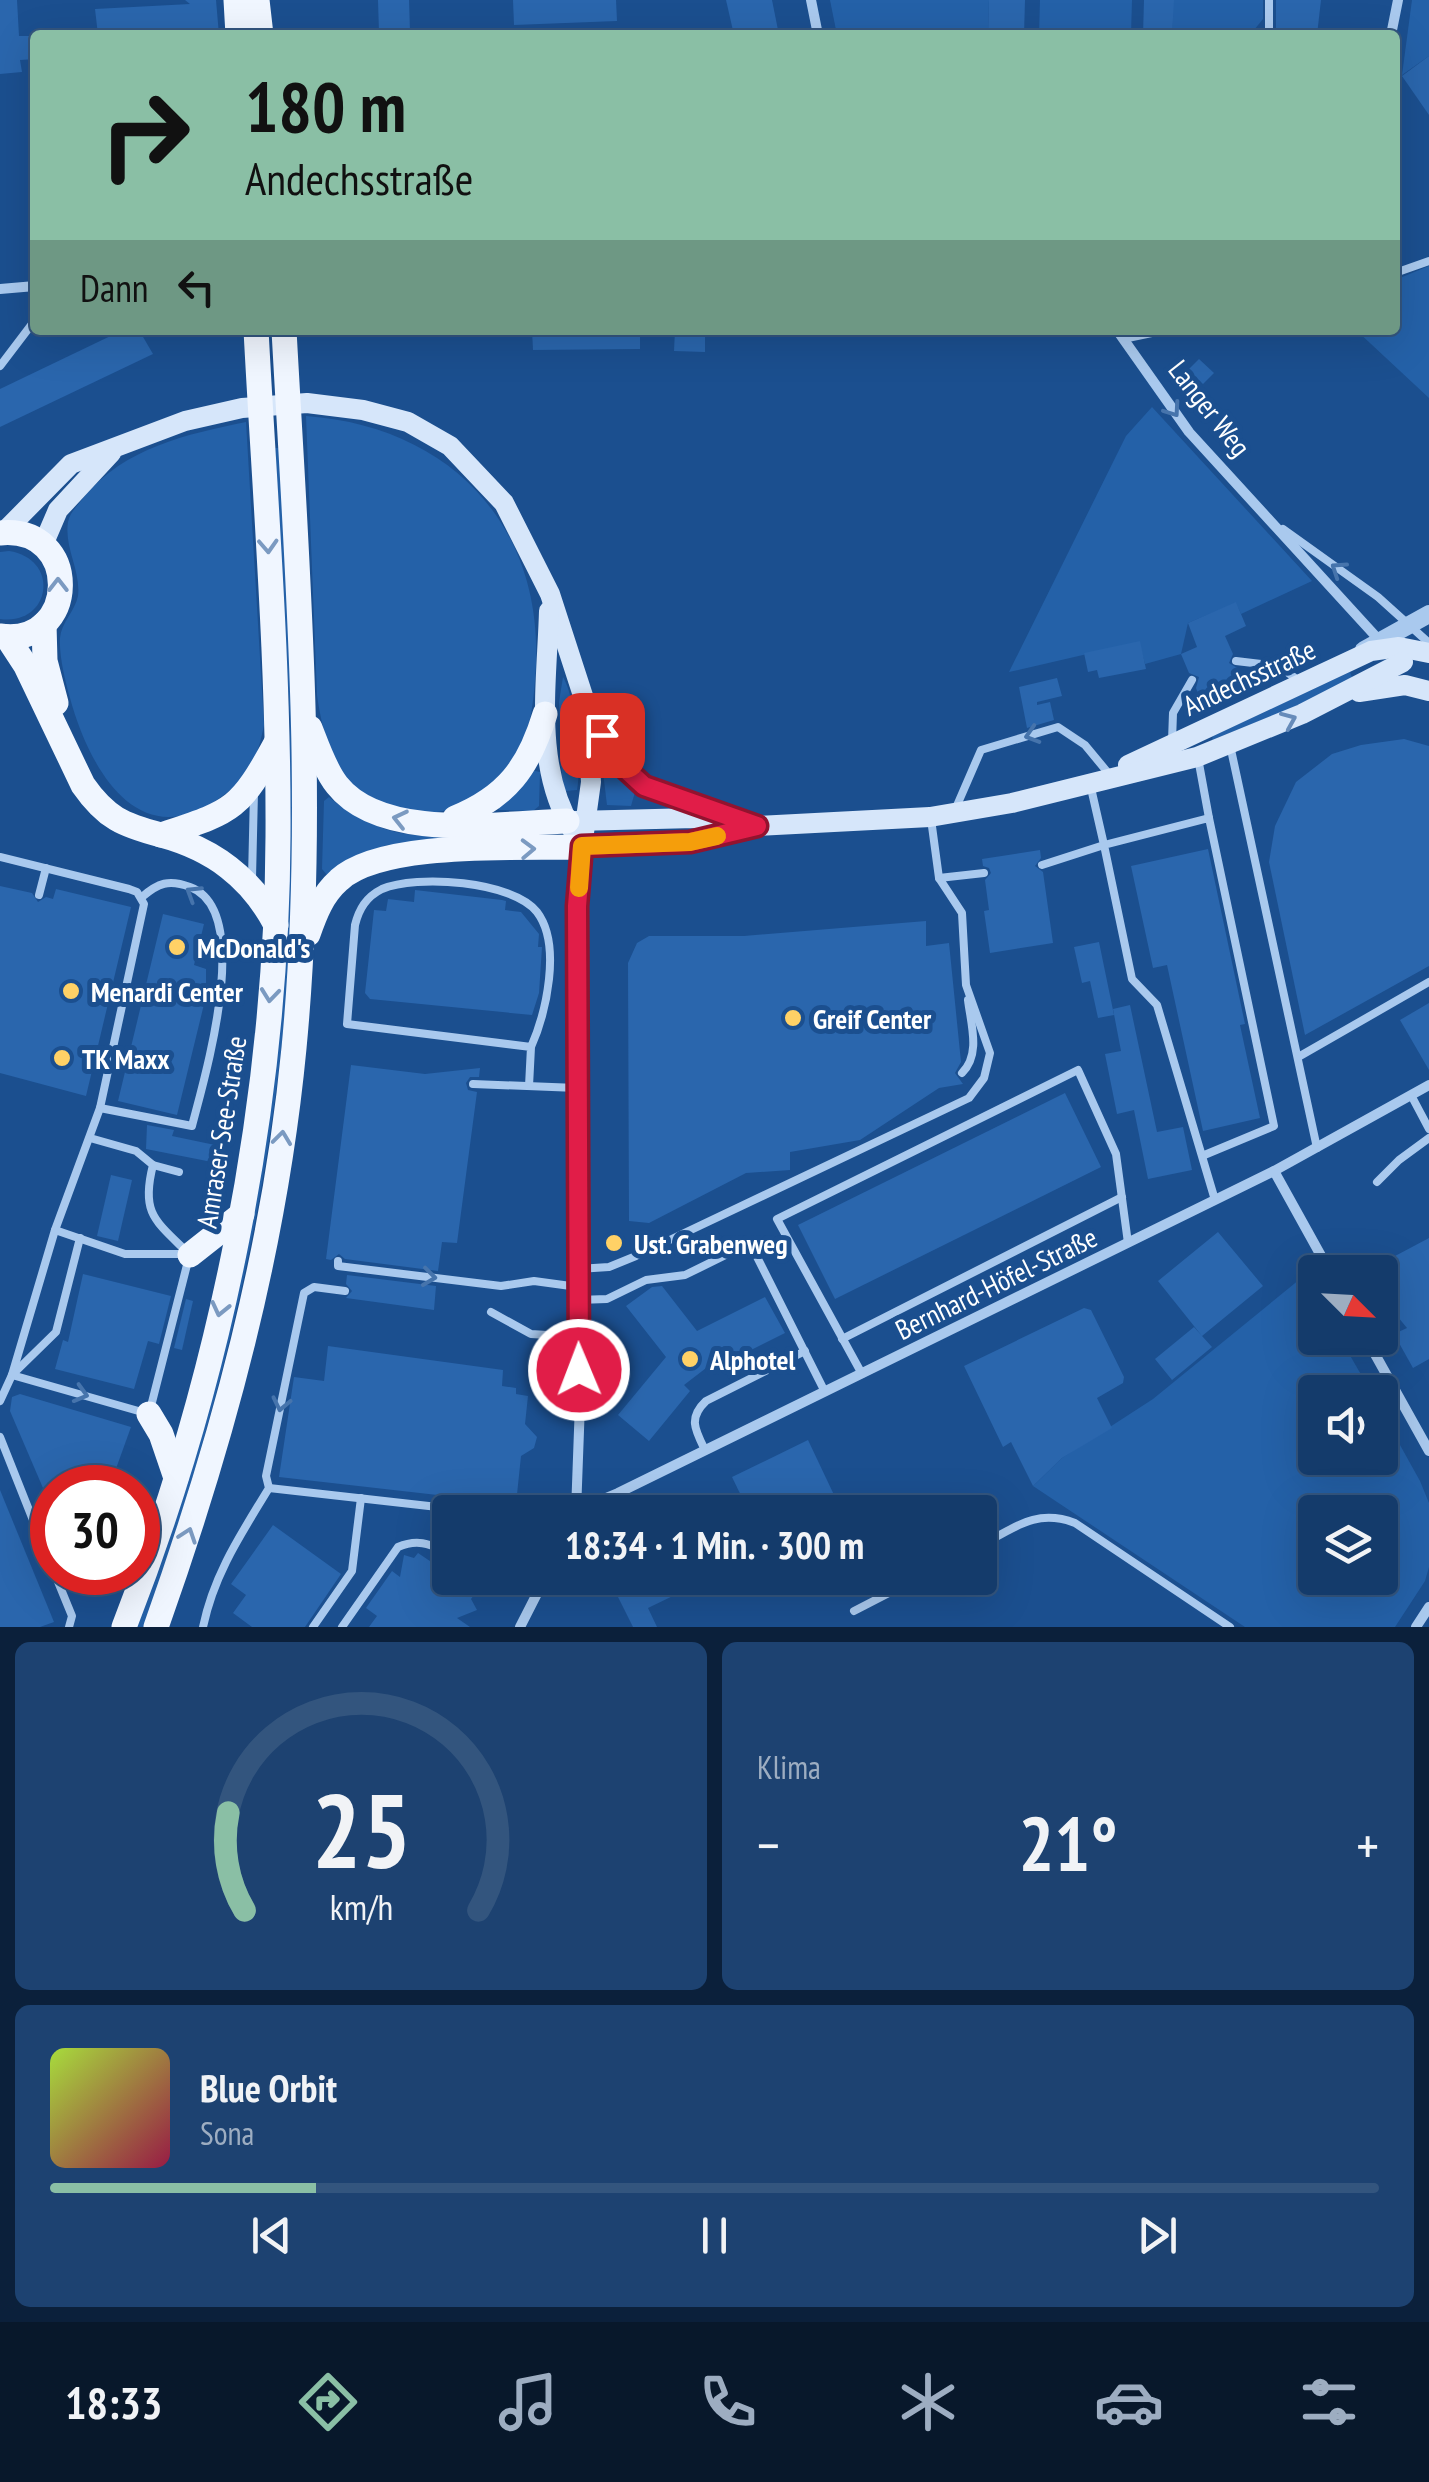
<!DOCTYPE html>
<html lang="de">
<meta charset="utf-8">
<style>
:root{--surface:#143b6b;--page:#1d4271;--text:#f1f3f6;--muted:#9dadc1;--line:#33557e;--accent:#8abfa5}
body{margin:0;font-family:"PT Sans Narrow",sans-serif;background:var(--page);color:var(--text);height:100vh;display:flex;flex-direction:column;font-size:38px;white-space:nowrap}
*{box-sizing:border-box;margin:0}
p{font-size:32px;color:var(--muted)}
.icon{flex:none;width:55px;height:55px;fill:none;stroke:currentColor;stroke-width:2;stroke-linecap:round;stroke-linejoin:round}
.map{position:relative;height:1627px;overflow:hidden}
.details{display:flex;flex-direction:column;gap:15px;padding:15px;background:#0b203b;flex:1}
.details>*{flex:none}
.guide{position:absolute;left:30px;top:30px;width:1370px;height:305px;border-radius:10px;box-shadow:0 10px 40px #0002,0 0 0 2px var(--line);background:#8abfa5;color:#111;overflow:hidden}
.needle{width:65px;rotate:114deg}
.tools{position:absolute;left:1298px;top:1255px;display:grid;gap:20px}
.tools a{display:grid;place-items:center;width:100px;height:100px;border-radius:10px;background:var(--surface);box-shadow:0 10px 40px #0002,0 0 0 2px var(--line);font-size:50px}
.speed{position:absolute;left:30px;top:1465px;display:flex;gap:20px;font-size:50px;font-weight:700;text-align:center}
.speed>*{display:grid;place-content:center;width:130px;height:130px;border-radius:50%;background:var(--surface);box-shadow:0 10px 40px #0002,0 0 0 2px var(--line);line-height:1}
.speed .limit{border:15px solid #d22;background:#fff;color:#111}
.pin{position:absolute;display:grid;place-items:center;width:85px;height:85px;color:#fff;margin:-42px;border-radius:20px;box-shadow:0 5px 15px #0006}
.me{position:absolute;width:110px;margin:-55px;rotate:359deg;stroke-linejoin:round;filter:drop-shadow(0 0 8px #0008)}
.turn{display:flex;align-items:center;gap:35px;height:210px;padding:0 50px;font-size:45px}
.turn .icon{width:130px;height:130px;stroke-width:2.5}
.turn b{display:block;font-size:70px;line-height:85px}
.then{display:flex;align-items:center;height:95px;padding:0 50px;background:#0003;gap:20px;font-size:38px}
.big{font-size:75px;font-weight:700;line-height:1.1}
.details .card{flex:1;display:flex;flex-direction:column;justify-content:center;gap:15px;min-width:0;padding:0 35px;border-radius:15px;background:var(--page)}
.details .dial{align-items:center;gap:0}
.dial svg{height:260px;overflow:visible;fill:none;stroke:var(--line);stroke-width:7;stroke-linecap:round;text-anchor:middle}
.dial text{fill:var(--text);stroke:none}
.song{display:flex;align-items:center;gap:30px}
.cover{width:120px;height:120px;border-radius:15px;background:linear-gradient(135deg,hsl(80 70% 55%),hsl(340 70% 35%))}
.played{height:10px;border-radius:5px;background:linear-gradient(90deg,var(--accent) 20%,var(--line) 20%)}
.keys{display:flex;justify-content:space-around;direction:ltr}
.heat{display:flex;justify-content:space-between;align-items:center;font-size:55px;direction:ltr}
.details .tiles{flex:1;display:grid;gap:15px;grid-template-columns:1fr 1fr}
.card:last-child{grid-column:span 2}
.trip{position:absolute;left:432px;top:1495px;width:565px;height:100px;border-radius:10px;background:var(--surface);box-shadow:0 10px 40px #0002,0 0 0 2px var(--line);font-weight:700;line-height:100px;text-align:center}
.tabs{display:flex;height:160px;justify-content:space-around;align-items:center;background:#08182b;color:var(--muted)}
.tabs .icon{width:70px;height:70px}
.tabs .active{color:var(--accent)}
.tabs b{font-size:45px;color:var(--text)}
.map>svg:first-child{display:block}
.green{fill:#2461a8;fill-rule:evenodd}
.building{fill:#2a66ad}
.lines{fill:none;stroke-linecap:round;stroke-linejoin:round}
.service{stroke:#a9c9ee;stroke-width:8}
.minor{stroke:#a9c9ee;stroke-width:10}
.tertiary{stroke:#a9c9ee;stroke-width:18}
.secondary{stroke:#d6e6fa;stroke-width:20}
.primary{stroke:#f0f6ff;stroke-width:25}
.oneway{stroke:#4674ac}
.oneway2{stroke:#7b9ac1}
.oneway3{stroke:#668bba}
.route-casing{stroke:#92132f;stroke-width:25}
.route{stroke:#e11d48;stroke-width:18}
.slow{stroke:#f59e0b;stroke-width:18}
.poi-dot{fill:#ffd166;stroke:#1b4f8f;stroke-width:4}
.labels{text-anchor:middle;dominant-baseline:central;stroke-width:10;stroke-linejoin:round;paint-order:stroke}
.street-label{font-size:28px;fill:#fff;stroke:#1b4f8f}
.poi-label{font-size:28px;font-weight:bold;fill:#fff;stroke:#1b4f8f;text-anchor:start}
</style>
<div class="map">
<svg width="1429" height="1627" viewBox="0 0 1429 1627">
<rect width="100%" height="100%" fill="#1b4f8f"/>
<g class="green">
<polygon points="830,0 989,0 988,35 837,35"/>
<polygon points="1040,0 1132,0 1131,35 1039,35"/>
<polygon points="1173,0 1263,0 1263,19 1254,30 1172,29"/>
<polygon points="1412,0 1429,0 1429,56 1402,75"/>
<polygon points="1429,266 1429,398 1356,330 1395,330 1395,280"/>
<polygon points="1152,407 1312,581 1241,614 1236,603 1188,623 1181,654 1145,664 1139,642 1009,672 1126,436"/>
<path d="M306,416C446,426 542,521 536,665C534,697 532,732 514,760C484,810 421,829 371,797C363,793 351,787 346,781C330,762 320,719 317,695Z"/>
<path d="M246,422L264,725C256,765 247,781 212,803C133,852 87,761 70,698C65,680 59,656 60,638C61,623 75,611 78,596C81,570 64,548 68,522C70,512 78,505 84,497C124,448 187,434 246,422Z"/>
<path d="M275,448H280C287,554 291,659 292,766C293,808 296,852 294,894C281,1148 232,1373 149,1612L144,1627H137L185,1492L212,1396L287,925L290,722Z"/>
<path d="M9,551C61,559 51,626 0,619V552Z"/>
<polygon points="1350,672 1352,677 1294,707 1212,740 1213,736"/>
<path d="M563,677C576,699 582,764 577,790L565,791L562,781L559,702Z"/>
<polygon points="602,764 635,792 631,806 607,805"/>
<polygon points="530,770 540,772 539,806 533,811 499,810 499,807"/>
<path d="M329,797C394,849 434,835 511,832L453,841L387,845L350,858L327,875L322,869L324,801Z"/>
<path d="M1305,1275L1315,1292V1338H1340L1371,1392H1315V1458H1380V1409L1420,1481L1429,1503V1567L1425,1581L1395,1627H1245L1033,1486L1062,1458L1153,1399ZM1315,1512H1380V1578H1315Z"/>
</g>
<g class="building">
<polygon points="0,0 17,0 19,36 35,36 35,59 20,60 22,72 0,74"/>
<polygon points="185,0 216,0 219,35 98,35 95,9 190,4"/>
<polygon points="378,0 409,0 410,32 379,33"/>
<polygon points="513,0 616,0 617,21 514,25"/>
<polygon points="726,0 772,0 779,35 734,35"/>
<polygon points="989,0 1025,0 1024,35 988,35"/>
<polygon points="1144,0 1174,0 1172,35 1143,35"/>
<polygon points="1276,0 1321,0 1317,35 1276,35"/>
<polygon points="1429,56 1429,115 1402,76"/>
<polygon points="123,330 139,330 153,354 0,427 0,389"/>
<polygon points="532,330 640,330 640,349 533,350"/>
<polygon points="675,330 705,330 705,352 674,351"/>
<polygon points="1199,359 1214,373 1203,384 1188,370"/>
<polygon points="1236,602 1246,626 1225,636 1233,654 1229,663 1239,669 1244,680 1200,699 1196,688 1199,677 1189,673 1181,654 1197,647 1188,623"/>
<polygon points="1140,641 1146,669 1099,678 1097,670 1088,672 1084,653"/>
<polygon points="1057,678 1062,696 1037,702 1037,705 1050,702 1054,720 1027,728 1019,687"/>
<polygon points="1404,739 1429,746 1429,966 1305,1035 1269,862 1275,826 1296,782 1332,754 1361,745"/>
<polygon points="1208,849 1245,1024 1240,1025 1260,1118 1203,1131 1167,965 1153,968 1131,866"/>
<polygon points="1040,850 1041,858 1035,866 1043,872 1053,943 990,953 984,911 989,910 985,880 991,873 989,868 983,866 982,859"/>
<polygon points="0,886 32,893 38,902 46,897 53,899 56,889 131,907 86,1096 0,1073"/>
<polygon points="415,890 502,900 506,901 505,910 521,912 539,934 538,947 542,947 539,993 532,1015 370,999 365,993 374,910 386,911 388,899 414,902"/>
<polygon points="163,914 204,924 194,965 206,969 206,996 177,1115 118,1101"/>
<polygon points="926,921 926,946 949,943 961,1062 955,1073 963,1084 939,1088 860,1140 790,1152 790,1170 746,1173 649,1223 629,1221 628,963 637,943 649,936 744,936"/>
<polygon points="1099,942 1114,1015 1098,1018 1090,981 1082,983 1074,947"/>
<polygon points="1429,1003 1429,1070 1400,1020"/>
<polygon points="1130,1005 1157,1132 1183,1127 1192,1170 1148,1179 1134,1110 1117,1114 1105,1054 1121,1051 1113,1009"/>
<polygon points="351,1065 425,1074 480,1068 479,1077 470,1077 466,1083 468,1090 477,1092 457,1243 442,1242 438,1271 345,1259 339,1254 331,1260 326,1259"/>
<polygon points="1065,1093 1101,1167 835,1299 798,1225"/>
<polygon points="147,1125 174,1130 172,1136 215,1145 212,1162 146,1149"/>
<polygon points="111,1175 132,1180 118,1241 97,1236"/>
<polygon points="1218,1232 1263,1286 1202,1336 1212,1347 1172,1380 1155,1359 1194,1327 1202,1336 1158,1281"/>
<polygon points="1429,1238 1429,1359 1413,1368 1394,1334 1407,1328 1380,1295 1380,1264"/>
<polygon points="83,1274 171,1296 159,1344 148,1341 134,1389 55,1369 63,1340 68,1342"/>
<polygon points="347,1275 436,1286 434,1310 346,1298 352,1291 346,1284"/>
<polygon points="662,1286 697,1331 765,1297 785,1333 727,1362 723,1355 684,1385 690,1391 649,1441 618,1415 666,1357 626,1306 652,1287"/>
<polygon points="186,1299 193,1301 182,1350 174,1348"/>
<polygon points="1084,1308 1091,1310 1124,1377 1123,1383 1097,1398 1112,1428 1062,1458 1033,1486 1011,1442 1003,1447 964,1366"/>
<polygon points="328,1346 503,1370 502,1386 516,1388 516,1394 528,1396 525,1424 537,1437 534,1448 521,1456 516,1504 279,1477 294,1377 324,1381"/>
<polygon points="20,1394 131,1427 109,1488 43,1488 10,1411 12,1397"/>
<polygon points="808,1440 835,1497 803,1512 749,1512 732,1477"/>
<polygon points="0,1490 54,1622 40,1627 0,1627"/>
<polygon points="273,1525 341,1574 305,1627 252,1627 233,1613 246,1595 231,1584"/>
<polygon points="418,1553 467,1586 465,1588 474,1595 471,1599 477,1610 457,1618 470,1627 369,1627 377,1616 366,1608 392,1571 400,1577 404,1555 414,1558"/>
<polygon points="633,1578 710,1578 648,1608 657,1627 633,1627 613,1587"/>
</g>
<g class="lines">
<g class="service">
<polyline points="1269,35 1269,0"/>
<polyline points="1395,273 1429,261"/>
<polyline points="1123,339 1166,330"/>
<polyline points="0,366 35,320"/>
<polyline points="1283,529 1378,597 1429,643"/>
<polyline points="1236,661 1279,666 1299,681"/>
<polyline points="1172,741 1173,713 1192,680"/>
<polyline points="1230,745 1317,1148"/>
<polyline points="1198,758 1209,818"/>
<polyline points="955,810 981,750 1058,727 1085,745 1109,774"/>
<polyline points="0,857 129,889 137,892 144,904 100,1108 55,1230 12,1375 0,1401"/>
<polyline points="1042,865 1104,845 1091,788"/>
<polyline points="252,878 254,792"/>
<polyline points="939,878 984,873"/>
<polyline points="39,895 46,868"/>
<polyline points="1300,1056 1429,982"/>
<path d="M962,1073C981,1054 971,1025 968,1000"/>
<polyline points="473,1084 577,1088"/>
<path d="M529,1086L531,1047L347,1024L355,925C359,909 366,897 382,889C416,874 513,881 537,912C562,945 546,1013 531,1047"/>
<polyline points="1411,1095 1429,1129"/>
<path d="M100,1108L192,1126C204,1079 255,911 190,887C169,879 158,883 142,897"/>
<path d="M90,1138L136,1151L153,1165C141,1212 154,1220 186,1251"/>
<polyline points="1202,1156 1274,1126 1209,818 1104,845 1132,979 1157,1005 1215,1200"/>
<polyline points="153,1165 179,1172"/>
<polyline points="1377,1182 1399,1160 1429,1138"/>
<polyline points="55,1230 125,1254 185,1254"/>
<polyline points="338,1261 338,1266 501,1286 534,1281 578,1287"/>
<polyline points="578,1269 609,1267 636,1256 969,1098 984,1078 990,1053 966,985 962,913 939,878 931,819"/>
<polyline points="578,1300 607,1299 646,1280 685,1275 750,1243 825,1392"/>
<polyline points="491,1312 531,1334 579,1337"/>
<polyline points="842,1339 1122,1197"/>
<polyline points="862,1374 777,1219 1078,1070 1116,1154 1128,1243"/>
<polyline points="12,1375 149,1414 188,1261"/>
<polyline points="12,1375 56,1332 80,1238"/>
<polyline points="0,1437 52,1568"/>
<path d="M705,1450C695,1430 688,1418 706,1401L805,1351"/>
<polyline points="269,1488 482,1512"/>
<polyline points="557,1512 577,1510"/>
<path d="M980,1546C1014,1528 1036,1508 1075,1523L1230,1627"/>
<polyline points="54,1572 72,1616 69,1627"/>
<polyline points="508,1578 539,1590"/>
<polyline points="854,1611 918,1578"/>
<path d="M203,1627C214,1574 241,1534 269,1488L266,1476L304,1293L314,1287L345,1291"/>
<polyline points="313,1627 352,1571 361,1498"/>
<path d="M342,1627L398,1547C419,1538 431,1545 450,1553"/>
</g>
<g class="minor">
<polyline points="811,0 818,35"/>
<polyline points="1391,35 1398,0"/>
<polyline points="0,289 35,286"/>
<polyline points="1117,330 1189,432 1380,641"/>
<polyline points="1274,1171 1330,1272"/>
<polyline points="1366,1338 1429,1451"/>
<polyline points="577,1510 618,1493 1274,1171 1429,1085"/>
<polyline points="576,1512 580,1403 577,906 582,848"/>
<polyline points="520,1627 545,1578"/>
<polyline points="1416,1627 1429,1607"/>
</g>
<polyline class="tertiary" points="1364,650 1429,614"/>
<g class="secondary">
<polyline points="4,532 71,464 185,421 242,408 307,403 363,410 408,422 450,446 504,503 550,594 587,708 591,782 582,847"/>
<polyline points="43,545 58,510 111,453"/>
<path d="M549,611C547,684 533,766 573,831"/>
<polyline points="1359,692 1405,685 1429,691"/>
<polyline points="589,712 618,762 644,786 755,826"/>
<polyline points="1128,765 1371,651 1399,647 1429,653"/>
<polyline points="575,821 695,818 715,821"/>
<polyline points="582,847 689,842 757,826 930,817 1012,803 1197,757 1302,714 1403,662"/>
</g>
<g class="primary">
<polyline points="236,0 238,35"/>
<polyline points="257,0 261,35"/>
<path d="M0,533C82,525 79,647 0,636"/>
<polyline points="44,624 45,661 56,703"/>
<path d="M7,637L26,666L83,785C106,818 123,825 161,835C213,849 251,877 276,925"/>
<path d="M310,728C317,746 325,770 337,785C382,842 501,823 567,821"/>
<path d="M455,818C507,797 529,767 545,714"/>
<path d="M161,835C233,811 239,811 276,743"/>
<path d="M308,934C315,914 322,895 339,880C382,840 522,849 582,847"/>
<polyline points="190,1255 242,1214"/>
<polyline points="149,1414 161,1434 176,1478"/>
<path d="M124,1627C221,1380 277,1102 278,836C279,667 265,499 256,330"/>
<path d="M156,1627C223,1439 275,1247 294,1048C317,808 297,569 284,330"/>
</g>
</g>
<defs><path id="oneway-chevron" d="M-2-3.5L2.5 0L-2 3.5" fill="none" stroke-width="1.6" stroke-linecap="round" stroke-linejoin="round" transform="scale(2.5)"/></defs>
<g class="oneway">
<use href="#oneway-chevron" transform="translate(1173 410) rotate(55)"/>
<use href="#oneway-chevron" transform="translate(1338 569) rotate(-146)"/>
<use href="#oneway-chevron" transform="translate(1032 735) rotate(163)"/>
<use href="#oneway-chevron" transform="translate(193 893) rotate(-148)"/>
<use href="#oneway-chevron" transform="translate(429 1277) rotate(7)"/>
<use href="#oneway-chevron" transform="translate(81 1394) rotate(16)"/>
<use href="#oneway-chevron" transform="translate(281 1404) rotate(102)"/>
</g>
<g class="oneway2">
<use href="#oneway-chevron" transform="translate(268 546) rotate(87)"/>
<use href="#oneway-chevron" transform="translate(58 585) rotate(-90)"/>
<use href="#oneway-chevron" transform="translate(400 819) rotate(-167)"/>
<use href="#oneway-chevron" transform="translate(528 849) rotate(-2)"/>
<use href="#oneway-chevron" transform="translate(270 995) rotate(96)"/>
<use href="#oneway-chevron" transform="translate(282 1138) rotate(-83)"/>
<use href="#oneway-chevron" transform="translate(220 1309) rotate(103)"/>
<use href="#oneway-chevron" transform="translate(188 1535) rotate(-71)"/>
</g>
<use class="oneway3" href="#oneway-chevron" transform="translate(1289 720) rotate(-23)"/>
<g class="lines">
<g class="route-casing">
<polyline id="route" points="579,1370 577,906 582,846 690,842 757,826 644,786 618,762 602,735"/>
</g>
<use href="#route" class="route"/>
<polyline class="slow" points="579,888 582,846 690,842 717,836"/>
</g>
<g class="poi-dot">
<circle cx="177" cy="947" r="10"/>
<circle cx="71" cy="991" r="10"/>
<circle cx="793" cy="1018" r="10"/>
<circle cx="62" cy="1058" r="10"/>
<circle cx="614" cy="1243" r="10"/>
<circle cx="690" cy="1359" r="10"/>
</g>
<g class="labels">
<g class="street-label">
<text transform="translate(1210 408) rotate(52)">Langer Weg</text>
<text transform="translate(1249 677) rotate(-25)">Andechsstraße</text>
<text transform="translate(221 1132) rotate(-81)">Amraser-See-Straße</text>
<text transform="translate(996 1283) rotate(-26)">Bernhard-Höfel-Straße</text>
</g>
<g class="poi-label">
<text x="197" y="947">McDonald's</text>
<text x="91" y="991">Menardi Center</text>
<text x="813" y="1018">Greif Center</text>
<text x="82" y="1058">TK Maxx</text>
<text x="634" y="1243">Ust. Grabenweg</text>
<text x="710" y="1359">Alphotel</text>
</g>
</g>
</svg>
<div class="tools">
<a><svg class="needle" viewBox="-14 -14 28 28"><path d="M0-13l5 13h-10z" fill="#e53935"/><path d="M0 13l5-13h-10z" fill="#9dadc1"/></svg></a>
<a><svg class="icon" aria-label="sound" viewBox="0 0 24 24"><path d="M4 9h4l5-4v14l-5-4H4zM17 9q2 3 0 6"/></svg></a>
<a><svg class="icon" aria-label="layers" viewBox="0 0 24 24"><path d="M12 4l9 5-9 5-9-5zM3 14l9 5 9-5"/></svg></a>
</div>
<div class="speed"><div class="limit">30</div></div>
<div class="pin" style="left:602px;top:735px;background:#d93025"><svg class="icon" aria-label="arrive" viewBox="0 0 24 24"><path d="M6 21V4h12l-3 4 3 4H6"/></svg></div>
<svg class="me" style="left:579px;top:1370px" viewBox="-20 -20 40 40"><circle r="17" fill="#e11d48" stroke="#fff" stroke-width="3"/><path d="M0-11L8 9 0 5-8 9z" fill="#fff"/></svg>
<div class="trip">18:34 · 1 Min. · 300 m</div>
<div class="guide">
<div class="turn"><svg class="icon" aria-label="right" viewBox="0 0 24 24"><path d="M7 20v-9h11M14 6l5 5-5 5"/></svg><div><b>180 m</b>Andechsstraße</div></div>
<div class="then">Dann<svg class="icon" aria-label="left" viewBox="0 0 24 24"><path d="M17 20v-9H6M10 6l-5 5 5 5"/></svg></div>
</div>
</div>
<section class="details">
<div class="tiles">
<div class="card dial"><svg viewBox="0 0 100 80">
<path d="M14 69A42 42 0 1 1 86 69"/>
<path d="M14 69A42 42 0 0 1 9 39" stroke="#8abfa5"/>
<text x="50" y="56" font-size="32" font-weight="700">25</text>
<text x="50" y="72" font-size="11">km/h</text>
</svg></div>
<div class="card"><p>Klima</p>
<div class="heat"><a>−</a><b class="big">21°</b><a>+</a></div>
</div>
<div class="card">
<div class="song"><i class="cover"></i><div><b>Blue Orbit</b><p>Sona</p></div></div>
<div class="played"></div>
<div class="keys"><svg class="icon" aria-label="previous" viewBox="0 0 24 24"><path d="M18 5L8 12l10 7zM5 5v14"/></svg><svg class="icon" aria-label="pause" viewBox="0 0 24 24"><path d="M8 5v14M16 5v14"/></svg><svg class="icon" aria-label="next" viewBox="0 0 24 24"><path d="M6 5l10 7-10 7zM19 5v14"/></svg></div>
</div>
</div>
</section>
<nav class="tabs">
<b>18:33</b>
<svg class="icon active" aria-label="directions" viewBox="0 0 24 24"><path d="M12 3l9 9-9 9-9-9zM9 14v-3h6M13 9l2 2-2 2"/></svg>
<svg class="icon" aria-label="music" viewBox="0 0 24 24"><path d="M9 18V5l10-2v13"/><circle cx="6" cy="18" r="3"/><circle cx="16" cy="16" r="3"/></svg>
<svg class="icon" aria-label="phone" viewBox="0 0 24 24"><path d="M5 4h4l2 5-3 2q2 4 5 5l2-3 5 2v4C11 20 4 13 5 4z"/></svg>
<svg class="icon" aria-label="climate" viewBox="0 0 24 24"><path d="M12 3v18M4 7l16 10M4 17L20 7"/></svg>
<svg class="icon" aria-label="car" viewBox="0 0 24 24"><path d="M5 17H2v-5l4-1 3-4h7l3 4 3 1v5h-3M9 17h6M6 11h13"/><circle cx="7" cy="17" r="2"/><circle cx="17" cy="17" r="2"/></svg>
<svg class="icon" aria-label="filters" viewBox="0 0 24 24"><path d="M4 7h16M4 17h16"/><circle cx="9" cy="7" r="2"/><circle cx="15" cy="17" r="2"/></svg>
</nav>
